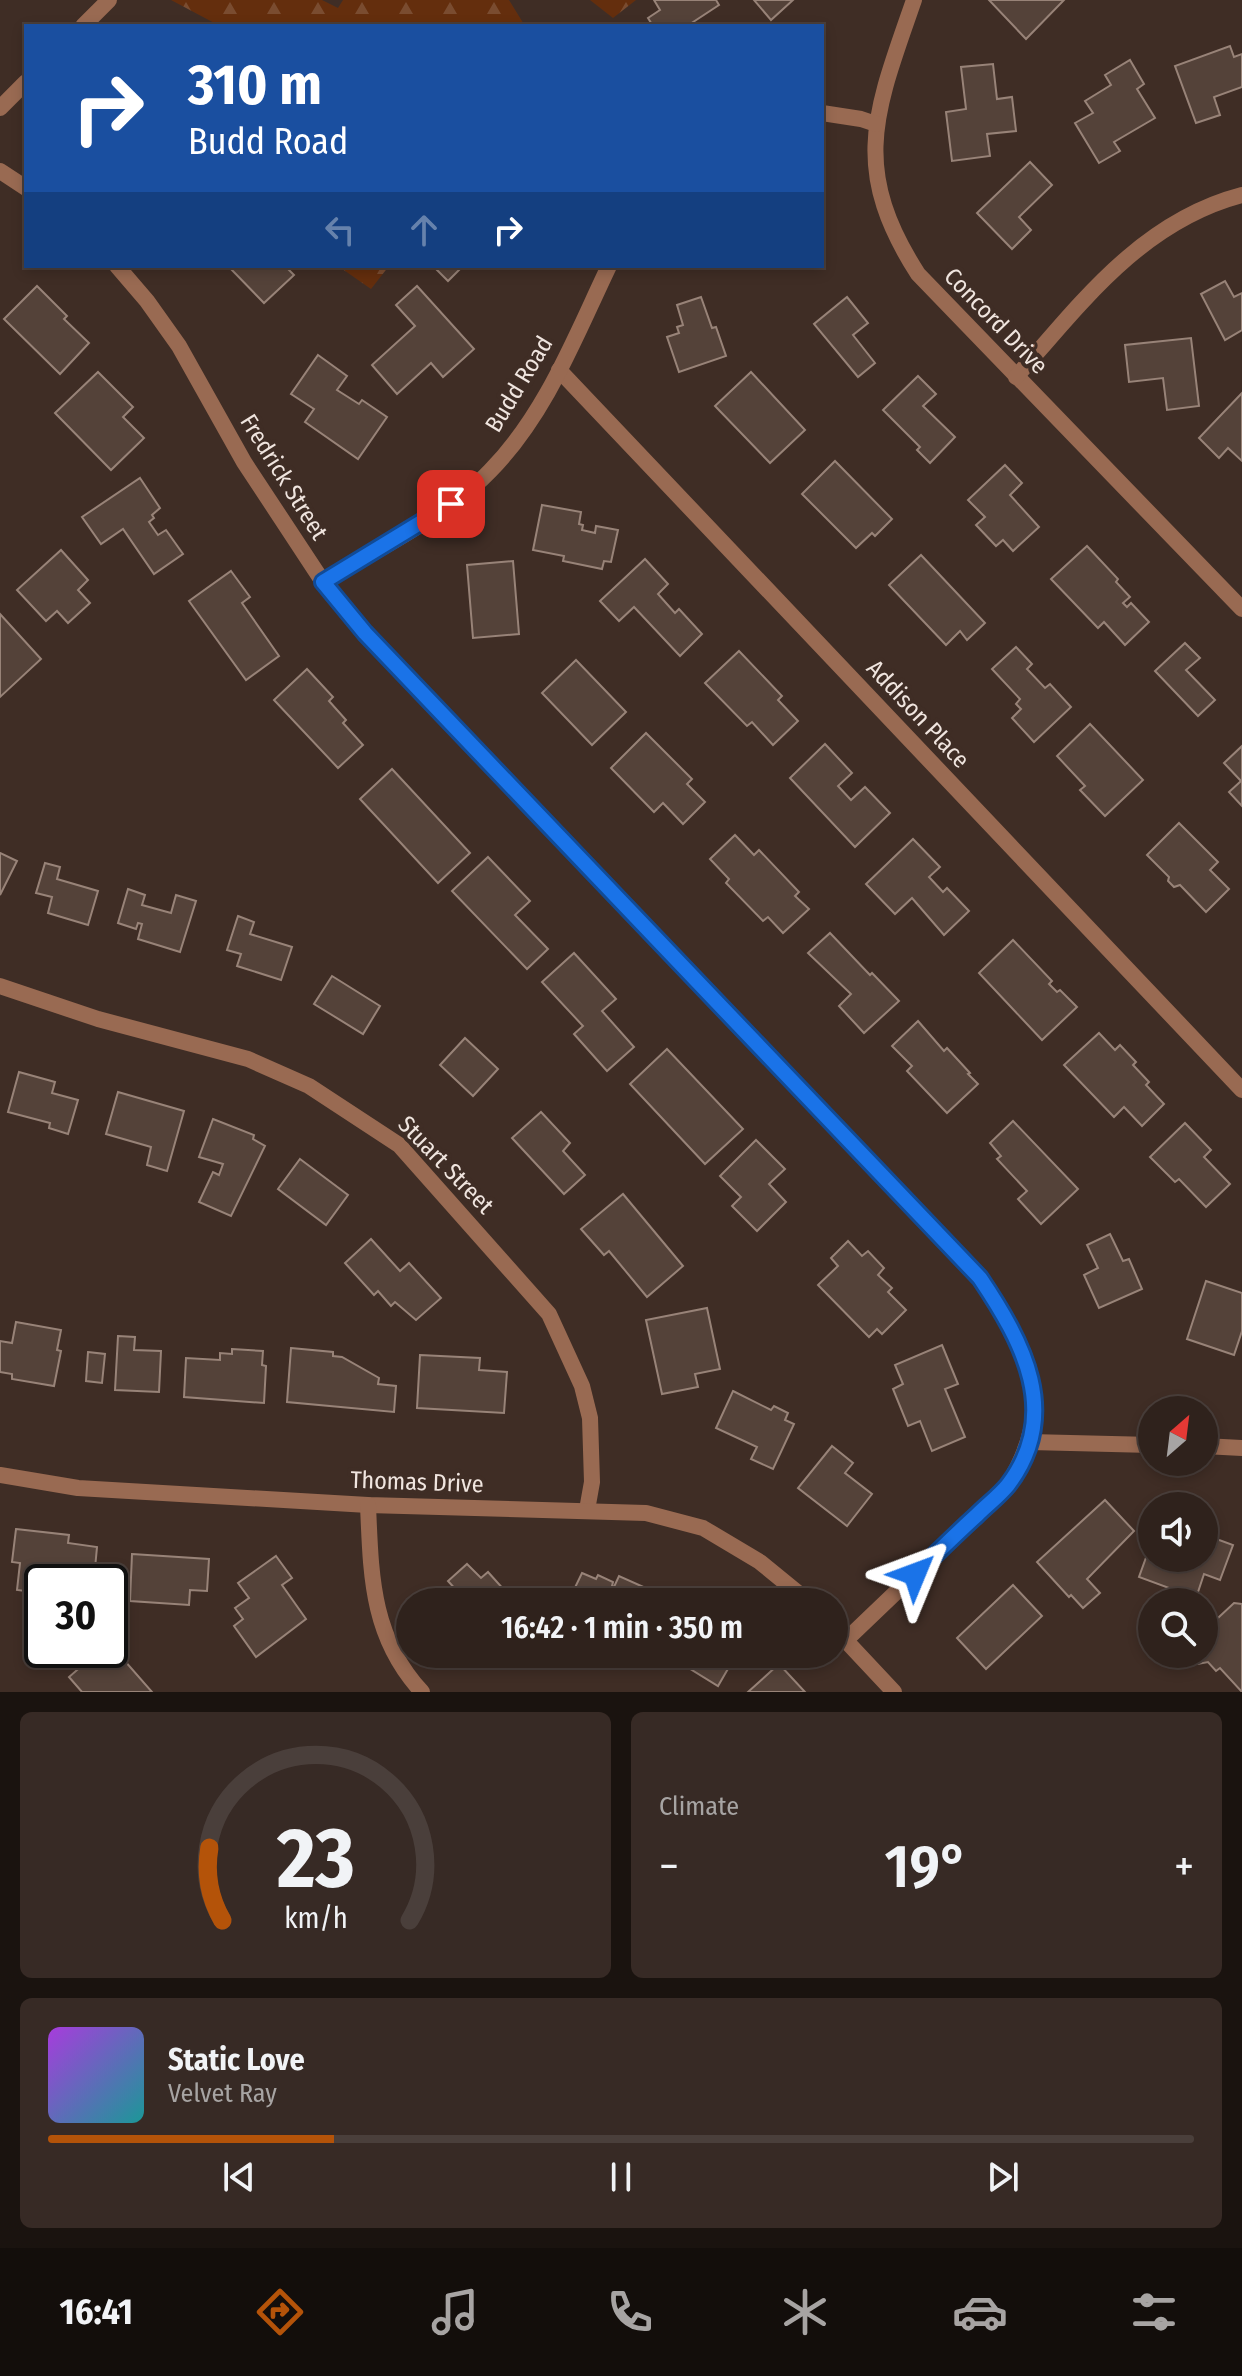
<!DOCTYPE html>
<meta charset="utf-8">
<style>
:root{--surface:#2f221c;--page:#372a25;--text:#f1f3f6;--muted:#a7a4a3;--line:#4a3f3b;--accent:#b45309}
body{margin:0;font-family:"Fira Sans Condensed",sans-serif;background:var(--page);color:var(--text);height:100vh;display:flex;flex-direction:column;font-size:30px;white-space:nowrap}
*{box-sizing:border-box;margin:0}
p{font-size:26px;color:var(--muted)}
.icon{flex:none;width:44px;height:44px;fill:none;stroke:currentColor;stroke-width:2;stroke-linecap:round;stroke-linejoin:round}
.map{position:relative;height:1692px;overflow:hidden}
.panel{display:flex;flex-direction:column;gap:20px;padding:20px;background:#1a130f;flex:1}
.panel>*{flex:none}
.guide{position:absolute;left:24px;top:24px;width:800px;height:244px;border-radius:0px;box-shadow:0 4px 12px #0003,0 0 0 2px var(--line);background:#1a4fa0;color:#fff;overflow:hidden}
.needle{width:52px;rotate:28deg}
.fabs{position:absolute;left:1138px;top:1396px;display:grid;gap:16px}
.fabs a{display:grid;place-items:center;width:80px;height:80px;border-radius:50%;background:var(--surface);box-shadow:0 4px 12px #0003,0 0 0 2px var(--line);font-size:40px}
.speed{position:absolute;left:24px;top:1564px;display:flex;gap:16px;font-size:40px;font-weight:700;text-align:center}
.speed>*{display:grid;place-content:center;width:104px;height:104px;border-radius:50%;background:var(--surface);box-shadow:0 4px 12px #0003,0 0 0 2px var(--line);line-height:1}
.speed .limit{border:4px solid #111;border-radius:12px;background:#fff;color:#111}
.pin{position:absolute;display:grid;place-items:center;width:68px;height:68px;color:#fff;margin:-34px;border-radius:16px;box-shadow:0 4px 12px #0006}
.me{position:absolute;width:88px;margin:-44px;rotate:46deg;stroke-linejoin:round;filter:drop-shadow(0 0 6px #0008)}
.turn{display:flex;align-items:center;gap:28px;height:168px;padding:0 32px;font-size:36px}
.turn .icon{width:104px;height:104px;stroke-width:2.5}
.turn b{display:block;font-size:56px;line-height:68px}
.lanes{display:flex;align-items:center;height:76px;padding:0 32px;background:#0003;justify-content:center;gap:40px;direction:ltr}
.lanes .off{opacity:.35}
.big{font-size:60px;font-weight:600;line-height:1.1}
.panel .card{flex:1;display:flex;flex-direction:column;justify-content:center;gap:12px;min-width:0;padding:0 28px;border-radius:12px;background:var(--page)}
.panel .dial{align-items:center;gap:0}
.dial svg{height:208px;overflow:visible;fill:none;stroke:var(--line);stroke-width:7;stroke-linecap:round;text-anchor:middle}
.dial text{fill:var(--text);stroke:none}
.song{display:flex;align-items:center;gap:24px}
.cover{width:96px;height:96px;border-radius:12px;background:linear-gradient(135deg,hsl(280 70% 55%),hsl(180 70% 35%))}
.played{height:8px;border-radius:4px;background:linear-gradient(90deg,var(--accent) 25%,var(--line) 25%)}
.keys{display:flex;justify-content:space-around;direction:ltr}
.heat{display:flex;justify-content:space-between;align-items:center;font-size:44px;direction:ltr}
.panel .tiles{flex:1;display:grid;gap:20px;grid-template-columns:1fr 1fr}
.card:last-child{grid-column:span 2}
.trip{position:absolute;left:396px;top:1588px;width:452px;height:80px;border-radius:40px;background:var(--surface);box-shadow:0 4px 12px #0003,0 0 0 2px var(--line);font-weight:600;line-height:80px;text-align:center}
.tab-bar{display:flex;height:128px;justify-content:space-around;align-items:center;background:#130e0b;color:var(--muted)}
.tab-bar .icon{width:56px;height:56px}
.tab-bar .selected{color:var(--accent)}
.tab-bar b{font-size:36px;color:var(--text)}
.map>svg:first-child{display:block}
.forest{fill:url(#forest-firs)}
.building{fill:#544239;stroke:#988378;stroke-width:2}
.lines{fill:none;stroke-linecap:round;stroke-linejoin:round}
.minor{stroke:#996a52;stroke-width:16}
.route-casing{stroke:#114b97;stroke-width:20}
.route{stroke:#1a73e8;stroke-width:14}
.labels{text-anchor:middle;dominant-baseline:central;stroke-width:8;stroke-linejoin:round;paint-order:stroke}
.street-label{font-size:24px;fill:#f0e5df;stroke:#3f2d25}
</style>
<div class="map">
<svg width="1242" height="1692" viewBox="0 0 1242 1692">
<defs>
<pattern id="forest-firs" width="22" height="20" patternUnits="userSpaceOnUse" patternTransform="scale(2)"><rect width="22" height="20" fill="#642e0d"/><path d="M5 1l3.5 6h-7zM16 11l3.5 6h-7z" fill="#7a4c30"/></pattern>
</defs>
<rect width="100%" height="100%" fill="#3f2d25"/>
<g class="forest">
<polygon points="171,0 322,0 338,8 343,0 509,0 525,26 220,26"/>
<polygon points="590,0 636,0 613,18"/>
<polygon points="338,266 389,266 371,289"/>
</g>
<g class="building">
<polygon points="654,0 716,0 719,5 687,26 653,26 648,18 660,10"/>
<polygon points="754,0 793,0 771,20"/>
<polygon points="989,0 1064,0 1026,39"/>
<polygon points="1230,46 1234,57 1242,54 1242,87 1214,97 1220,115 1196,123 1175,66"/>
<polygon points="1130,60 1144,84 1137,89 1155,118 1114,142 1120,151 1099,163 1075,123 1093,113 1085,101 1111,85 1105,75"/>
<polygon points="993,64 997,99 1012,97 1016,131 987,134 990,156 952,161 946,112 966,109 961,67"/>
<polygon points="1030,162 1052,185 1019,217 1031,230 1012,249 977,213"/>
<polygon points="228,266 285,266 294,275 264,303"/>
<polygon points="433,266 463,266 448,281"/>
<polygon points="1225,281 1234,297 1242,293 1242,330 1225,340 1201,294"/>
<polygon points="37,286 67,316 64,319 89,343 60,374 4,319"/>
<polygon points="417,286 474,349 443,377 431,363 397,394 372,365 415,326 396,305"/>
<polygon points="701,297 712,328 716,327 726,356 679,372 667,337 679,333 677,327 683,325 677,305"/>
<polygon points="847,297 868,323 853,335 875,363 858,377 814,324"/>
<polygon points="1191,338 1199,406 1167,410 1163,378 1129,382 1125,345"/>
<polygon points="318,355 347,376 337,390 359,404 362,400 387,417 358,459 305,422 314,409 291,394"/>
<polygon points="98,372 133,407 123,417 144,438 111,470 55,413"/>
<polygon points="751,372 805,430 770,463 715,406"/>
<polygon points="918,376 936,394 923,406 955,437 930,463 917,450 920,447 883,410"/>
<polygon points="1242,393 1242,461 1228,448 1219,458 1199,438"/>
<polygon points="835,461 892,519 875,536 872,533 856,548 802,494"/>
<polygon points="1005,465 1022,483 1010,495 1039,527 1013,551 1003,540 996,546 976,525 985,517 968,500"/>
<polygon points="140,478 160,508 152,515 154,518 149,522 158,535 166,530 183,554 154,574 123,529 101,544 82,517"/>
<polygon points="542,505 581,512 579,524 583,525 582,530 595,533 596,526 618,530 611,562 604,561 602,569 563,561 564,556 533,550"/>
<polygon points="1087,546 1118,579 1116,582 1130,597 1123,603 1127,607 1131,603 1149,622 1125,645 1104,622 1098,628 1051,579"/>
<polygon points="61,550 88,580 78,590 90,603 68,623 57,611 46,621 17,590"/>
<polygon points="921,555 985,623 967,640 960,631 946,645 889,585"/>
<polygon points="645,559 668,584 658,594 675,613 679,609 702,634 680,656 634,607 619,621 600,601"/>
<polygon points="513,561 519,634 473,638 467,565"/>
<polygon points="231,571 250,597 242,603 279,656 246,680 189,601"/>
<polygon points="0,614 41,659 0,697"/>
<polygon points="1185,643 1200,658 1186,670 1215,700 1198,716 1155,671"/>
<polygon points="1016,647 1032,664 1027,669 1045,688 1050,684 1071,707 1034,742 1012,718 1021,709 1016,704 1020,699 992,669"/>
<polygon points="739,651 782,696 778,700 798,721 773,745 752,722 747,726 705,683"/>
<polygon points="576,660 626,712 592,745 542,693"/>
<polygon points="307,669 333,697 329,701 346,720 343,723 363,745 338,768 274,700"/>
<polygon points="1090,724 1143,780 1105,816 1080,790 1085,786 1057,756"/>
<polygon points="646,733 692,779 687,784 705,802 683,824 663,803 654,812 611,768"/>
<polygon points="825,744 852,773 838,786 851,800 865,787 890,813 855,847 790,778"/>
<polygon points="1242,746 1242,806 1229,792 1241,781 1224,763"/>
<polygon points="392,769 470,853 438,883 360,799"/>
<polygon points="1179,823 1218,862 1210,870 1229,889 1206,912 1180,885 1174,887 1168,881 1169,877 1147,855"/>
<polygon points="735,835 754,855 759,850 799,892 795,896 809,909 783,933 768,917 763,921 726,883 729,879 710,859"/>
<polygon points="913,839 940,867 929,877 943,892 947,888 969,911 944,935 912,898 895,914 866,884"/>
<polygon points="0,853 17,861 0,895"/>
<polygon points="488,857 530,901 515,915 548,949 527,969 452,891"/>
<polygon points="45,863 60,867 57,879 98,891 88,925 48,913 52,897 36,893"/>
<polygon points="128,889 145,895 142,905 171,913 176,895 196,901 180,952 138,939 142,924 138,923 136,929 118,923"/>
<polygon points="238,916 254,922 250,934 292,947 281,980 237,966 241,954 227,950"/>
<polygon points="830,933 870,975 872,973 899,1001 864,1033 839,1006 851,994 808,953"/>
<polygon points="1013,940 1052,981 1049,984 1057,992 1060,990 1077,1007 1042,1040 979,973"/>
<polygon points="574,953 616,999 602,1011 634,1047 607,1071 574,1034 583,1026 542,982"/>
<polygon points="332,976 380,1006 363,1034 314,1004"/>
<polygon points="918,1021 944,1051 947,1048 970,1073 968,1074 978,1084 947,1113 907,1071 912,1066 892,1046"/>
<polygon points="1099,1033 1115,1050 1120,1045 1136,1062 1133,1065 1149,1082 1146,1085 1164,1104 1142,1126 1124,1107 1114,1117 1064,1065"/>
<polygon points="465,1038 498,1069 473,1096 440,1065"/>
<polygon points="667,1049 743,1129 705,1164 630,1084"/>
<polygon points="19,1072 55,1082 52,1093 78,1100 68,1134 49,1128 50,1123 8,1112"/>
<polygon points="118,1092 184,1111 167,1171 147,1165 151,1147 106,1134"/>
<polygon points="541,1112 570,1143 563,1151 585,1175 564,1194 512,1138"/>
<polygon points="213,1119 254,1135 253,1139 265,1146 231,1216 199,1202 213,1172 219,1175 223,1164 199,1157"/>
<polygon points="1013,1121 1078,1189 1041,1224 1018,1199 1027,1191 997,1159 1001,1156 990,1143"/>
<polygon points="1185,1123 1211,1150 1204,1157 1230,1184 1206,1207 1179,1179 1175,1182 1150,1157"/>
<polygon points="756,1140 785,1169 769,1184 786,1202 757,1231 732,1206 741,1197 720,1176"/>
<polygon points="300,1159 348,1195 326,1225 278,1189"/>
<polygon points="623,1194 683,1266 647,1297 609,1251 604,1255 581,1229"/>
<polygon points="1110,1234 1123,1261 1129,1259 1142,1289 1099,1308 1084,1275 1098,1268 1087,1245"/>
<polygon points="371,1239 400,1271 409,1263 441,1298 416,1320 395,1302 391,1306 378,1291 374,1295 345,1263"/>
<polygon points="848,1241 862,1256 868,1251 884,1268 878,1275 892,1288 888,1292 906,1310 882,1334 877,1329 869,1337 818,1285 838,1266 831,1258"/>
<polygon points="1206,1281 1242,1293 1242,1331 1234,1355 1187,1339"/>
<polygon points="707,1308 720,1369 695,1374 698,1387 662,1394 646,1320"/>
<polygon points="16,1322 61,1330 57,1350 61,1351 54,1386 12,1379 12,1374 0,1372 0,1341 12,1343"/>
<polygon points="118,1336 135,1337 134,1350 161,1351 159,1392 115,1390"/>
<polygon points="942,1345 958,1384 945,1389 965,1437 932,1451 920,1421 908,1426 893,1389 903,1384 895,1365"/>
<polygon points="291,1348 333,1352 333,1356 342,1357 379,1378 378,1384 396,1386 394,1412 287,1402"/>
<polygon points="232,1349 263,1351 262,1365 266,1366 264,1403 184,1397 186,1358 220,1360 220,1353 232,1354"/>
<polygon points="88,1352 105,1354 102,1383 86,1381"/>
<polygon points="420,1355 480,1358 479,1370 507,1372 504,1413 417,1408"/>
<polygon points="733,1391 771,1410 774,1406 788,1413 785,1420 794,1424 773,1469 751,1459 757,1447 716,1428"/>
<polygon points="832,1446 853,1463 845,1473 872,1494 847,1526 798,1488"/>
<polygon points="1105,1500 1134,1531 1087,1579 1100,1593 1083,1608 1071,1595 1069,1597 1037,1562"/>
<polygon points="16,1529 69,1535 68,1543 97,1547 94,1579 63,1575 62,1582 42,1582 42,1593 17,1590 20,1563 12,1562"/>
<polygon points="1211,1537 1233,1545 1220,1580 1204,1574 1196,1598 1139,1577 1152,1541 1152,1558 1204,1558 1204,1545 1208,1547"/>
<polygon points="132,1554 209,1559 207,1591 190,1590 189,1605 130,1601"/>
<polygon points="276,1556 292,1578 282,1585 306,1619 256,1657 234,1626 243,1619 235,1608 249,1598 238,1583"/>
<polygon points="467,1564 481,1578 488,1572 515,1602 467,1602 448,1581"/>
<polygon points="582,1573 596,1579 598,1575 613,1582 612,1586 614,1587 619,1576 648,1589 641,1602 568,1602"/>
<polygon points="1013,1585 1042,1616 986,1669 957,1638"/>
<polygon points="1234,1603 1242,1604 1242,1692 1220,1668 1216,1671 1208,1662 1198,1664 1189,1654 1204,1654 1204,1631"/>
<polygon points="110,1644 152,1692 82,1692 69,1677 100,1650 110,1650"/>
<polygon points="666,1654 734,1654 736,1655 718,1686"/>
<polygon points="779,1664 805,1692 748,1692"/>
</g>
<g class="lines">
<g class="minor">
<path d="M914,0C876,110 849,167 918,274L1242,609"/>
<polyline points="83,26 109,0"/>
<polyline points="0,108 26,82"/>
<polyline points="822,113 861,119 876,124"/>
<polyline points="0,171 26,188"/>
<path d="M117,266L147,301L179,346L244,462L323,582L365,633L980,1278C1030,1352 1058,1402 1007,1486L846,1640"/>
<polyline points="559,370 1242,1090"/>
<path d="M1016,377C1081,303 1142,221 1242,195"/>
<path d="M323,582C376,550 448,515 490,471C546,414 575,337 609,266"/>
<polyline points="0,986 98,1019 248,1059 309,1086 399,1145 549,1314 582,1386 590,1418 592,1482 587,1510"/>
<polyline points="1030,1442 1152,1445"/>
<polyline points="1204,1446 1242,1448"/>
<polyline points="0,1475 78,1488 368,1505 646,1513 703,1528 760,1562 809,1602"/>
<path d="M368,1505C371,1575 371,1637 422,1692"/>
<polyline points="834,1628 894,1692"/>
</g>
</g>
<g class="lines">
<g class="route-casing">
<path id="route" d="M451,504L323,582L365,633L980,1278C1023,1342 1062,1414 1008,1485C999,1496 987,1505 977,1515C956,1534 936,1554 915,1574"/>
</g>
<use href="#route" class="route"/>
</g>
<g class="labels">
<g class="street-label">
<text transform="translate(996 321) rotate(46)">Concord Drive</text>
<text transform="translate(519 384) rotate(-59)">Budd Road</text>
<text transform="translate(284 477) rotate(58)">Fredrick Street</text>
<text transform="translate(918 714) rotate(47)">Addison Place</text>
<text transform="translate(446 1165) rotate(46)">Stuart Street</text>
<text transform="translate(417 1482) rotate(2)">Thomas Drive</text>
</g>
</g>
</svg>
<div class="fabs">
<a><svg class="needle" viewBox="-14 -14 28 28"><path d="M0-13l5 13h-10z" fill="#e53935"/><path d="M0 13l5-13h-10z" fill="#a7a4a3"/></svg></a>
<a><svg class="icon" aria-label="sound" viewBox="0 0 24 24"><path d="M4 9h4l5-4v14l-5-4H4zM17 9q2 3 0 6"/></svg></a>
<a><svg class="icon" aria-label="search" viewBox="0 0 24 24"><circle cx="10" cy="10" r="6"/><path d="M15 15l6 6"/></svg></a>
</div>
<div class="speed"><div class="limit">30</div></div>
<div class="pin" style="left:451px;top:504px;background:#d93025"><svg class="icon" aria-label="arrive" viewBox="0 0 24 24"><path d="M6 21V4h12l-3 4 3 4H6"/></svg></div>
<svg class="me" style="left:915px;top:1574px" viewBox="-20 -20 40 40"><path d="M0-17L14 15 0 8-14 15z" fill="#1a73e8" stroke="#fff" stroke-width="4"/></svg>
<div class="trip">16:42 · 1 min · 350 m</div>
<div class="guide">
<div class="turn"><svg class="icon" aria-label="right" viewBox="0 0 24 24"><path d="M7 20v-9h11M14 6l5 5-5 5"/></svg><div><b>310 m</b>Budd Road</div></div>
<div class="lanes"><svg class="icon off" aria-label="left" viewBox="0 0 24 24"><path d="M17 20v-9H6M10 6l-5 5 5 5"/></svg><svg class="icon off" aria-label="ahead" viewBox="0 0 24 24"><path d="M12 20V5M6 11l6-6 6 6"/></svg><svg class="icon" aria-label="right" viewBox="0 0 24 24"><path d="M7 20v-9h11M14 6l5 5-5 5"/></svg></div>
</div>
</div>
<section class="panel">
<div class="tiles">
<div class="card dial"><svg viewBox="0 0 100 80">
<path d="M14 69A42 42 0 1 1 86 69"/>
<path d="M14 69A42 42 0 0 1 9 41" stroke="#b45309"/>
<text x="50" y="56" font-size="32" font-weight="700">23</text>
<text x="50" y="72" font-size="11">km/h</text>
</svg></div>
<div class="card"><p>Climate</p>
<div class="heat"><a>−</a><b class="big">19°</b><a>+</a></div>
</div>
<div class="card">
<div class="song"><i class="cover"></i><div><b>Static Love</b><p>Velvet Ray</p></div></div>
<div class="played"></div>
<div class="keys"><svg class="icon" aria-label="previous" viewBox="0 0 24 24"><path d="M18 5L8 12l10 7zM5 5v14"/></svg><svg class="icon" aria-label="pause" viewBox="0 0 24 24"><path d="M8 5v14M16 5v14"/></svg><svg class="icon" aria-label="next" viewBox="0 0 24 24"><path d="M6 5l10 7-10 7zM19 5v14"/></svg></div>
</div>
</div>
</section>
<nav class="tab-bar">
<b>16:41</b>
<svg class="icon selected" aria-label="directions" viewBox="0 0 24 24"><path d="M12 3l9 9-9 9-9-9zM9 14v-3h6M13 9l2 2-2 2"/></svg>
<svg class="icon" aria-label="music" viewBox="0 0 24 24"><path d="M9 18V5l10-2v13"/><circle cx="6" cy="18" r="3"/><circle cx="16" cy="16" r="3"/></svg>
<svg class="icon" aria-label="phone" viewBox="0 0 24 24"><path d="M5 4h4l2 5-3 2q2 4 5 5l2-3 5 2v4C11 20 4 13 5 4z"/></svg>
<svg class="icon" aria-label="climate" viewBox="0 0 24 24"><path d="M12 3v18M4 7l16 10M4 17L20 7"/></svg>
<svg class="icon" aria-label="car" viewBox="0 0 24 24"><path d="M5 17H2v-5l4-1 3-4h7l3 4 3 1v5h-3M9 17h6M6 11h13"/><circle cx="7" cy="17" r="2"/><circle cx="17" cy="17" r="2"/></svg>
<svg class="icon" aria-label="filters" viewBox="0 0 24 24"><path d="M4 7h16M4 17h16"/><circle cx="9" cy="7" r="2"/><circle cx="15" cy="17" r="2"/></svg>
</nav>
